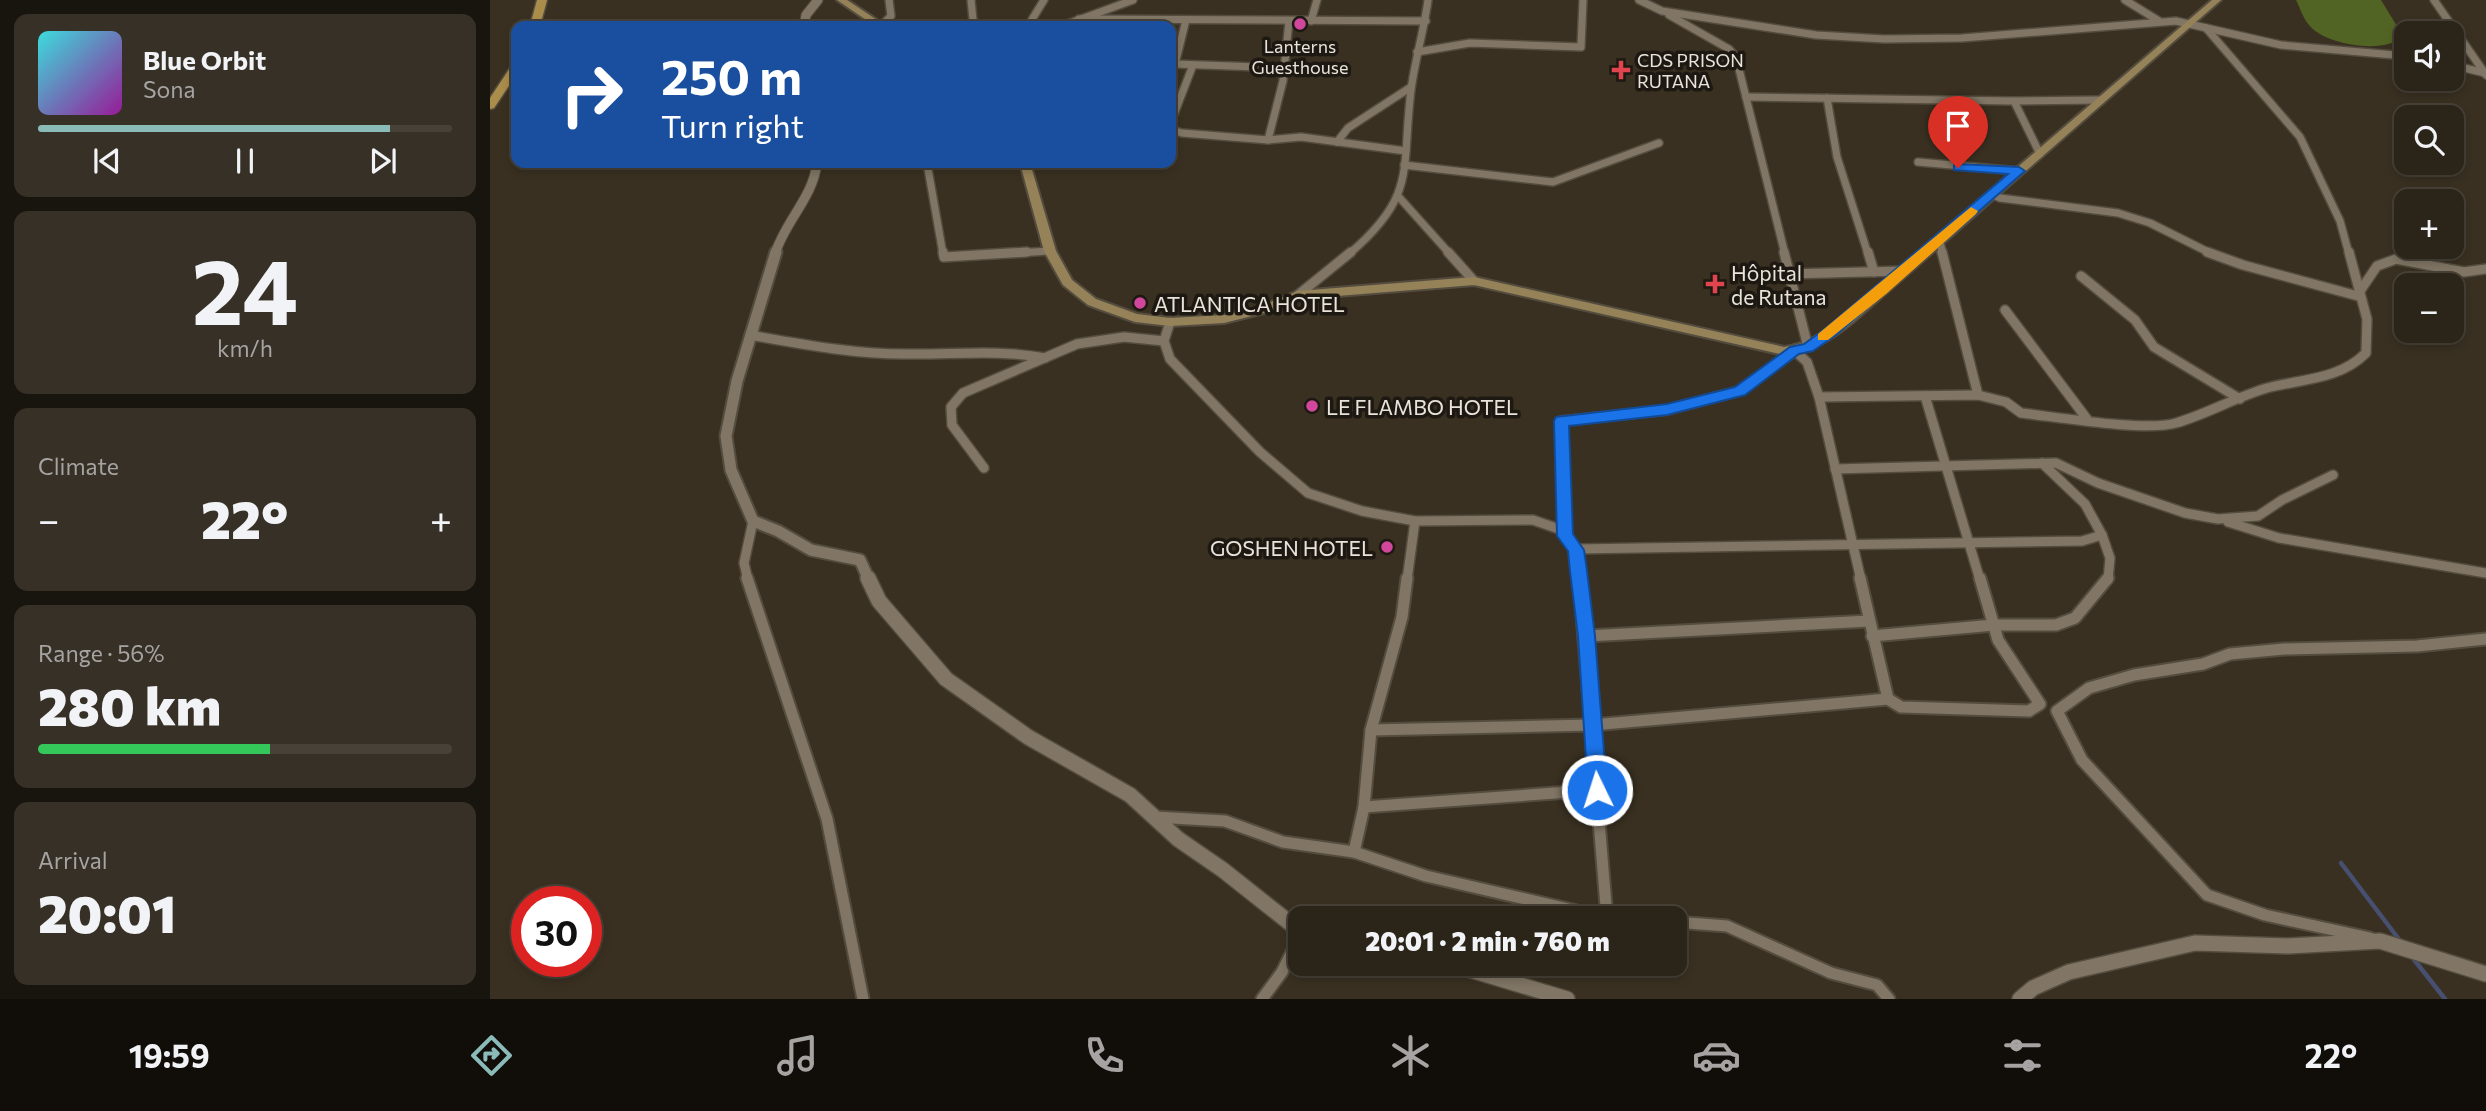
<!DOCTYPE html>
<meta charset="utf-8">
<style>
:root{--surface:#2b2419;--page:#373026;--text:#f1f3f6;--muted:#a6a4a2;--line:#474138;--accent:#8bbbb9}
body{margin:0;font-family:Commissioner,sans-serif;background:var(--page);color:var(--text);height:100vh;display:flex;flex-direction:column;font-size:26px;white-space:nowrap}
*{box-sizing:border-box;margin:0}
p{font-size:23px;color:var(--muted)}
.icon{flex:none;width:38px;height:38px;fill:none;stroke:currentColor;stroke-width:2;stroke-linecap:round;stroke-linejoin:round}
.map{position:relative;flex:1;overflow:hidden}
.panel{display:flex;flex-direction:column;gap:14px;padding:14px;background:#18140e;width:490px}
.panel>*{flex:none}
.guide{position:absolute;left:21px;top:21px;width:665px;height:147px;border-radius:14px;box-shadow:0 4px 10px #0003,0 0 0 2px var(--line);background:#1a4fa0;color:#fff;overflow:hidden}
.buttons{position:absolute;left:1904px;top:21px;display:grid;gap:14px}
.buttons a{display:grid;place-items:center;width:70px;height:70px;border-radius:14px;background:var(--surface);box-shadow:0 4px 10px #0003,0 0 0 2px var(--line);font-size:35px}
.speed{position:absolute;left:21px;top:886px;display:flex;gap:14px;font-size:35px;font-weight:700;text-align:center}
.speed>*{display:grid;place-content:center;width:91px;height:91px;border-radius:50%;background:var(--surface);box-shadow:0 4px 10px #0003,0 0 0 2px var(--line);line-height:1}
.speed .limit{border:10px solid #d22;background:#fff;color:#111}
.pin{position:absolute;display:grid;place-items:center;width:60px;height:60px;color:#fff;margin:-72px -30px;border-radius:50% 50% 50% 0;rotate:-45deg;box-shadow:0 0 7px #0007}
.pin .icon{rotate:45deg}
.me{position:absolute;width:77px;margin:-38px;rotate:356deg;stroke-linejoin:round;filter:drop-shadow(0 0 5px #0008)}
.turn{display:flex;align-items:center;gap:24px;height:147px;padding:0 35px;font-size:32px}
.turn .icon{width:91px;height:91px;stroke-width:2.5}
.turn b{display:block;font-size:49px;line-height:60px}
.big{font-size:52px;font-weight:800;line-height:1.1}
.panel .widget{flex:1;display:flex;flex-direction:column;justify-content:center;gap:10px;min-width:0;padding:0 24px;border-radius:14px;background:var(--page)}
.panel .dial{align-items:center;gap:0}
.dial b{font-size:91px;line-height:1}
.song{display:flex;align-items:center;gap:21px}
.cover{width:84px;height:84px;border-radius:10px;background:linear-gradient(135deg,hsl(180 70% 55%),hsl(300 70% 35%))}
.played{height:7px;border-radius:4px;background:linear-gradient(90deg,var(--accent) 85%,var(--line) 85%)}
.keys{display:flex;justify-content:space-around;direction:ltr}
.heat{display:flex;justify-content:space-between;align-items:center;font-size:38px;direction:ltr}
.charge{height:10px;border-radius:5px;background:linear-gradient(90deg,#34c759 56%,var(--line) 0)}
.trip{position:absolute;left:798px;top:906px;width:399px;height:70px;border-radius:14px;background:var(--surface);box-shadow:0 4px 10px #0003,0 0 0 2px var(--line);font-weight:800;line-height:70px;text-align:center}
.dock{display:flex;height:112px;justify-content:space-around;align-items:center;background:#110e0a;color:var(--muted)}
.dock .icon{width:49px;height:49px}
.dock .on{color:var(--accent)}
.dock b{font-size:32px;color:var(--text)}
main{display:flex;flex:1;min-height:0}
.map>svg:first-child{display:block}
.green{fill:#526423}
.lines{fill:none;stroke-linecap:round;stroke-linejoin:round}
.stream{stroke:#475071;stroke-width:4.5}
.minor-far2-casing{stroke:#544d3f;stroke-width:10}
.minor-far1-casing{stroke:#544d3f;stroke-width:12}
.minor-casing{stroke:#544d3f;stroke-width:15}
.tertiary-far2-casing{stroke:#544d3f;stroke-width:11}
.tertiary-far1-casing{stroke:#544d3f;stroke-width:15}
.tertiary-casing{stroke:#544d3f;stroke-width:18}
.secondary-casing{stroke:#544d3f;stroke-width:4}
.primary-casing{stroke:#544d3f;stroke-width:3}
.minor-far2{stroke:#817665;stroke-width:7}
.minor-far1{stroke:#817665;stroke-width:9}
.minor{stroke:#817665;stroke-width:11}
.tertiary-far2{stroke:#817665;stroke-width:9}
.tertiary-far1{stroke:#817665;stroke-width:11}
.tertiary{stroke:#817665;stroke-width:15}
.secondary{fill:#958258;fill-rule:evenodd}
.primary{fill:#aa8d4a;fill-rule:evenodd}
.route{fill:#1a73e8;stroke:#114b97;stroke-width:2}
.slow{fill:#f59e0b}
.hotel-dot{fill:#d1479c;stroke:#1d1912;stroke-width:2.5}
.health-dot{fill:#e0444e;stroke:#1d1912;stroke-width:2.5}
.labels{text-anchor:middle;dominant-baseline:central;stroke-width:7;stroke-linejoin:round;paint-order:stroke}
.far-poi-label{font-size:18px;fill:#e9e3d9;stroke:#1d1912}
.poi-label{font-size:21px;fill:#e9e3d9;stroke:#1d1912;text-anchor:start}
</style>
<main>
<section class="panel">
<div class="widget">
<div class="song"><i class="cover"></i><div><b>Blue Orbit</b><p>Sona</p></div></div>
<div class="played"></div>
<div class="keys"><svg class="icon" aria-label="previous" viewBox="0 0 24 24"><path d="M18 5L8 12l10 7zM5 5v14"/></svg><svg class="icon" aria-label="pause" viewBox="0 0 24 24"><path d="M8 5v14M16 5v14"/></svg><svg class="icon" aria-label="next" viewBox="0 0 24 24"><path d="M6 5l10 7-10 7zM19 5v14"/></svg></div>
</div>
<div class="widget dial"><b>24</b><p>km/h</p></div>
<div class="widget"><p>Climate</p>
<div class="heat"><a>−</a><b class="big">22°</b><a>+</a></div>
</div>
<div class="widget"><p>Range · 56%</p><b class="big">280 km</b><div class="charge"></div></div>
<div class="widget"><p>Arrival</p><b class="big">20:01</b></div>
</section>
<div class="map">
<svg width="1996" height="999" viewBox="0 0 1996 999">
<rect width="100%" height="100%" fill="#393021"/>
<path class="green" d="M1806,0H1891L1913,36C1896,55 1834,45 1819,25C1813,18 1810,8 1806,0Z"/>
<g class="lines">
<g class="stream">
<polyline points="1851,863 1911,942"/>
<polyline points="1922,957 1955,999"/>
</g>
<g class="minor-far2-casing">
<g id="minor-far2">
<polyline points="481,0 483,20 488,26"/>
<polyline points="1149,0 1172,11 1326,35 1394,39 1472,38 1686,21 1791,45 1916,56"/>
<polyline points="1635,0 1669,21"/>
<polyline points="1944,0 1996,75"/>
<polyline points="1179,15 1239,49 1246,57 1295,254"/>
<polyline points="589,19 936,21"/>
<polyline points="821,21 827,0"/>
<polyline points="391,26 401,16 399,0"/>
<polyline points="538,26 554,0"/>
<polyline points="572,26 643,0"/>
<polyline points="1716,28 1810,137 1850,221 1859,254"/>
<polyline points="927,52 980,43 1091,47 1093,0"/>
<polyline points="681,64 685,64 696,20"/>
<polyline points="685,64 797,68"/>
<polyline points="1962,65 1995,73"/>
<polyline points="1256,97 1524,101 1550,154"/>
<polyline points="1337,98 1347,157 1378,254"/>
<polyline points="1524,101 1611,100"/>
<polyline points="681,122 703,65"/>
<polyline points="681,125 682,130 692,133 778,140 793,81 799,21"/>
<polyline points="778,140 811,137 916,151"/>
<polyline points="847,142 858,128 921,87"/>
<polyline points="1428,162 1529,171"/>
<polyline points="437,163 453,254"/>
<polyline points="914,165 1063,182 1169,143"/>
<polyline points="1501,194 1510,198 1628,213 1660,223 1722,254"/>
<polyline points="908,196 960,254"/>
<polyline points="1449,239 1453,254"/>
<polyline points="506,254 560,251"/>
<path d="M859,254C928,195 911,170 921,90C925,60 934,30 938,0"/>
</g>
</g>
<g class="minor-far1-casing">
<g id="minor-far1">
<polyline points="453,252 454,257 537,252"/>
<polyline points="958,252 984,281"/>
<polyline points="1294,252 1318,347"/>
<polyline points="1378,252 1384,272"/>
<polyline points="1452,252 1488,395"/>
<polyline points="1717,252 1753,265 1868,296"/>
<polyline points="1299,274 1413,271"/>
<polyline points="1591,276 1645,320 1664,347 1750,399"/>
<polyline points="1868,294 1887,266 1906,259 1974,272 1996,269"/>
<polyline points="808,295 861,252"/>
<polyline points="1515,310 1597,419"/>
<polyline points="680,322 674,341 680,359 770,452 818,493 872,511 925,521 1043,520 1069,529 1086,549 1592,541 1612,535 1595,504 1552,463"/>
<path d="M260,335C311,344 363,354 415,354C462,355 508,349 555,358"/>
<polyline points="1435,396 1490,580"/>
<path d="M1329,397L1488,395L1516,402L1531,413C1567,417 1655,432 1686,423C1717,414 1746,397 1777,388C1811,379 1849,380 1876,353L1877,319L1859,252"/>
<polyline points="494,468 462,425 461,407 473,393 587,344 634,337 674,341"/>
<polyline points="1345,469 1566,463 1608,483 1695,513 1728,519 1768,516 1792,500 1843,475"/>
<polyline points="1738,522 1789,538 1996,573"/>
<polyline points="1612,535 1620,558 1618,580"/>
<polyline points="1075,536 1071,421 1177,410 1249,391 1305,351 1317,362 1329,397 1371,580"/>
<polyline points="1086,549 1090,580"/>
<polyline points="258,580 254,563 263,521"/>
<polyline points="917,580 925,521"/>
</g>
</g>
<g class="minor-casing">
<g id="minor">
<polyline points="257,578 337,819 373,999"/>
<polyline points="1089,578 1117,918"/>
<polyline points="1370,578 1398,699"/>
<polyline points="1096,636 1379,621"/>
<polyline points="1382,636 1504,625 1566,625 1585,618 1618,578"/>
<polyline points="881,730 1102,725 1398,699 1411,707 1539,711 1550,704 1508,640 1490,578"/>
<polyline points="874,807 1107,790"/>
<polyline points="665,817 735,821 793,842 864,852 936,876 1117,918 1133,919"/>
<polyline points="864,852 874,807 881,730 912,617 917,578"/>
<polyline points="1185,922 1237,926 1341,973 1387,985 1399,999"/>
<polyline points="1880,938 1775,915 1717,895 1592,760 1567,711 1599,688 1644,675 1713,664 1740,654 1794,649 1927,646 1996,639"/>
<polyline points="772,999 792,972 810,936"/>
</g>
</g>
<g class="tertiary-far2-casing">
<g id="tertiary-far2">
<polyline points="314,26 316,15 328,0"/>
<path d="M285,254C295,221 323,198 327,163"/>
</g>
</g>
<g class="tertiary-far1-casing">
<polyline id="tertiary-far1" points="286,252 247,381 236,436 241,470 263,521 288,531 321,550 370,560 379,580"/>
</g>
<g class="tertiary-casing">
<g id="tertiary">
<polyline points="378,578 389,601 456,679 538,737 640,795 688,839 733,870 810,931"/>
<polyline points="961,964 1077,999"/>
<polyline points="1530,999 1543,988 1579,972 1705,943 1798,946 1890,941 1996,974"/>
</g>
</g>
<g class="secondary-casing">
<g id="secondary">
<polygon points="347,0 357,0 396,26 385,26"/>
<path d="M1722,0H1731L1362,323C1341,340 1321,352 1294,355L984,285L810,299L778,312L734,323L680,326L645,322L598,305L573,285L554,251L530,163H540L566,251L582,280L606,299L647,314L680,318L734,315L771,306L808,291L984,277L1294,347C1318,344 1335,332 1353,317Z"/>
</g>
</g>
<g class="primary-casing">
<g id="primary">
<polygon points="47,0 57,0 50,26 40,26"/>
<polygon points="26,64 26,75 4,108 0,109 0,98 22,65"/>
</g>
</g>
<use href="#minor-far2" class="minor-far2"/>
<use href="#minor-far1" class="minor-far1"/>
<use href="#minor" class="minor"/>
<use href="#tertiary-far2" class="tertiary-far2"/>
<use href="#tertiary-far1" class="tertiary-far1"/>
<use href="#tertiary" class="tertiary"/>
<use href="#secondary" class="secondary"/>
<use href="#primary" class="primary"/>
</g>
<polygon class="route" points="1468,164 1529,167 1535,171 1346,335 1323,351 1309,354 1255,395 1177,415 1079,426 1083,534 1094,550 1097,571 1105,636 1117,790 1114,797 1107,800 1100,797 1098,790 1088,636 1080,571 1078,551 1067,536 1064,421 1066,417 1177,404 1245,387 1300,347 1314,344 1336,328 1518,174 1464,170 1464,165"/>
<polygon class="slow" points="1481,207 1488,211 1486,214 1396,294 1338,340 1328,340 1328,334"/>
<g class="hotel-dot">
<circle cx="810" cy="24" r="7"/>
<circle cx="650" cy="303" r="7"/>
<circle cx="822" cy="406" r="7"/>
<circle cx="897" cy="547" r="7"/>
</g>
<g class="health-dot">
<path d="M1127.5 59.5h7v7h7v7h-7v7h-7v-7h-7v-7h7z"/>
<path d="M1221.5 273.5h7v7h7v7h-7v7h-7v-7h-7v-7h7z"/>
</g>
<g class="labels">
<g class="far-poi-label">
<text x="810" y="46">Lanterns<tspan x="810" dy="21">Guesthouse</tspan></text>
<text x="1147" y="60" text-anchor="start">CDS PRISON<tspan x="1147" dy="21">RUTANA</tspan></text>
</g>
<g class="poi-label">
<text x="1241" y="272">Hôpital<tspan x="1241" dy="24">de Rutana</tspan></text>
<text x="664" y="303">ATLANTICA HOTEL</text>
<text x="836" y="406">LE FLAMBO HOTEL</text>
<text x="883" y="547" text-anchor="end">GOSHEN HOTEL</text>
</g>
</g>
</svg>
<div class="buttons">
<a><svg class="icon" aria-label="sound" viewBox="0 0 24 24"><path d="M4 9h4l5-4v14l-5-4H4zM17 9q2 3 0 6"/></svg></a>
<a><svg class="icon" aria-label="search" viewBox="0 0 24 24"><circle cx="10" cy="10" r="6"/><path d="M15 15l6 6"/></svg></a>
<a>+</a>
<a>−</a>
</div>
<div class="speed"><div class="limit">30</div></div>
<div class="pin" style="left:1468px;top:168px;background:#d93025"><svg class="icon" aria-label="arrive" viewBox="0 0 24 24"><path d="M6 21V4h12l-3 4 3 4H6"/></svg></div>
<svg class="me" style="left:1107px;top:790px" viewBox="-20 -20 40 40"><circle r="17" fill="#1a73e8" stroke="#fff" stroke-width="3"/><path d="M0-11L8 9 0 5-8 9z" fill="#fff"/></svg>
<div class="trip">20:01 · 2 min · 760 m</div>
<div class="guide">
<div class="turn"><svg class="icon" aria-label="right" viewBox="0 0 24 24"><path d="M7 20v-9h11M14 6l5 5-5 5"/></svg><div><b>250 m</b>Turn right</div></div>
</div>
</div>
</main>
<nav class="dock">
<b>19:59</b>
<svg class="icon on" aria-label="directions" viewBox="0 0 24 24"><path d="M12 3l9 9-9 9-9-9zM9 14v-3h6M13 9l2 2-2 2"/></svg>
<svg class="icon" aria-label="music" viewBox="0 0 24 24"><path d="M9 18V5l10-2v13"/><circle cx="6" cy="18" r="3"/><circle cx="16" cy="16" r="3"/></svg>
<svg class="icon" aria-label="phone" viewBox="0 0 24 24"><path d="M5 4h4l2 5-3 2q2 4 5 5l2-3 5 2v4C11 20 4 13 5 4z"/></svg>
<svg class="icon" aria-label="climate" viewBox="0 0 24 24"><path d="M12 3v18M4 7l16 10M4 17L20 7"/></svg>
<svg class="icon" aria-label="car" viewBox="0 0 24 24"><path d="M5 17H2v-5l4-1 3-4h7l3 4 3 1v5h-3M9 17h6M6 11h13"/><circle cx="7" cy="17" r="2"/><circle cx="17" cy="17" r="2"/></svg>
<svg class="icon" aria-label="filters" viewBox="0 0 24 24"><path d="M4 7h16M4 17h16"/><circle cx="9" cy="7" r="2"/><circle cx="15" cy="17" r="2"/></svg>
<b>22°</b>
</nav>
